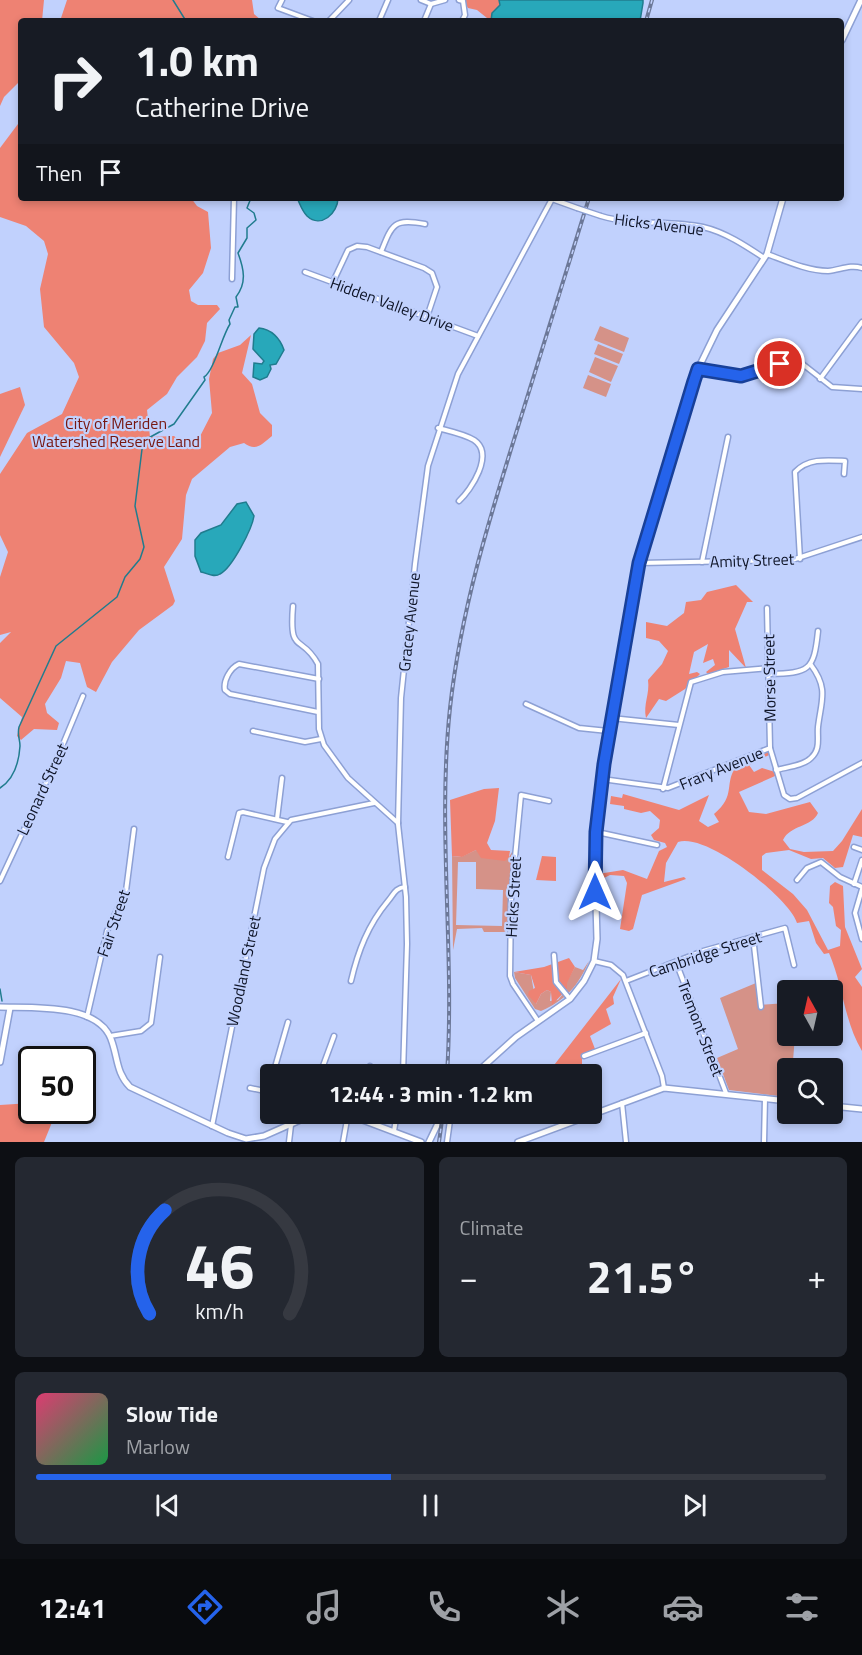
<!DOCTYPE html>
<meta charset="utf-8">
<style>
:root{--surface:#171b24;--page:#242831;--text:#f1f3f6;--muted:#9ea1a6;--line:#363941;--accent:#2563eb}
body{margin:0;font-family:"Titillium Web",sans-serif;background:var(--page);color:var(--text);height:100vh;display:flex;flex-direction:column;font-size:22px;white-space:nowrap}
*{box-sizing:border-box;margin:0}
p{font-size:20px;color:var(--muted)}
.icon{flex:none;width:33px;height:33px;fill:none;stroke:currentColor;stroke-width:2;stroke-linecap:round;stroke-linejoin:round}
.map{position:relative;height:1142px;overflow:hidden}
.drawer{display:flex;flex-direction:column;gap:15px;padding:15px;background:#0d0f14;flex:1}
.drawer>*{flex:none}
.banner{position:absolute;left:18px;top:18px;width:826px;height:183px;border-radius:6px;box-shadow:0 3px 9px #0003;background:#171b24;color:var(--text);overflow:hidden}
.needle{width:39px;rotate:352deg}
.tools{position:absolute;left:777px;top:980px;display:grid;gap:12px}
.tools a{display:grid;place-items:center;width:66px;height:66px;border-radius:6px;background:var(--surface);box-shadow:0 3px 9px #0003;font-size:30px}
.speed{position:absolute;left:18px;top:1046px;display:flex;gap:12px;font-size:30px;font-weight:700;text-align:center}
.speed>*{display:grid;place-content:center;width:78px;height:78px;border-radius:50%;background:var(--surface);box-shadow:0 3px 9px #0003;line-height:1}
.speed .limit{border:3px solid #111;border-radius:9px;background:#fff;color:#111}
.pin{position:absolute;display:grid;place-items:center;width:51px;height:51px;color:#fff;margin:-26px;border:3px solid #fff;border-radius:50%;box-shadow:0 2px 6px #0007}
.me{position:absolute;width:66px;margin:-33px;rotate:0deg;stroke-linejoin:round;filter:drop-shadow(0 0 4px #0008)}
.turn{display:flex;align-items:center;gap:21px;height:126px;padding:0 18px;font-size:27px}
.turn .icon{width:78px;height:78px;stroke-width:2.5}
.turn b{display:block;font-size:42px;line-height:51px}
.then{display:flex;align-items:center;height:57px;padding:0 18px;background:#0003;gap:12px;font-size:22px}
.big{font-size:45px;font-weight:700;line-height:1.1}
.drawer .card{flex:1;display:flex;flex-direction:column;justify-content:center;gap:9px;min-width:0;padding:0 21px;border-radius:9px;background:var(--page)}
.drawer .dial{align-items:center;gap:0}
.dial svg{height:156px;overflow:visible;fill:none;stroke:var(--line);stroke-width:7;stroke-linecap:round;text-anchor:middle}
.dial text{fill:var(--text);stroke:none}
.song{display:flex;align-items:center;gap:18px}
.cover{width:72px;height:72px;border-radius:9px;background:linear-gradient(135deg,hsl(340 70% 55%),hsl(140 70% 35%))}
.played{height:6px;border-radius:3px;background:linear-gradient(90deg,var(--accent) 45%,var(--line) 45%)}
.keys{display:flex;justify-content:space-around;direction:ltr}
.heat{display:flex;justify-content:space-between;align-items:center;font-size:33px;direction:ltr}
.drawer .tiles{flex:1;display:grid;gap:15px;grid-template-columns:1fr 1fr}
.card:last-child{grid-column:span 2}
.trip{position:absolute;left:260px;top:1064px;width:342px;height:60px;border-radius:6px;background:var(--surface);box-shadow:0 3px 9px #0003;font-weight:700;line-height:60px;text-align:center}
.dock{display:flex;height:96px;justify-content:space-around;align-items:center;background:#090b0e;color:var(--muted)}
.dock .icon{width:42px;height:42px}
.dock .current{color:var(--accent)}
.dock b{font-size:27px;color:var(--text)}
.map>svg:first-child{display:block}
.green{fill:#d59288;fill-rule:evenodd}
.forest{fill:#ee8273}
.water{fill:#28a8ba;stroke:#207c8e;stroke-width:1.5}
.lines{fill:none;stroke-linecap:round;stroke-linejoin:round}
.stream{stroke:#207c8e;stroke-width:1.5}
.minor-casing{stroke:#8da0d4;stroke-width:7}
.secondary-casing{stroke:#8da0d4;stroke-width:8}
.minor{stroke:#fff;stroke-width:4}
.secondary{stroke:#fff;stroke-width:5}
.rail-casing{stroke:#6c7898;stroke-width:4}
.rail{stroke:#c1d1fd;stroke-width:1.5;stroke-dasharray:4.5;stroke-linecap:butt}
.minor-bridge-casing{stroke:#8da0d4;stroke-width:7;stroke-linecap:butt}
.minor-bridge{stroke:#fff;stroke-width:4}
.route-casing{stroke:#184099;stroke-width:15}
.route{stroke:#2563eb;stroke-width:10}
.labels{text-anchor:middle;dominant-baseline:central;stroke-width:4.5;stroke-linejoin:round;paint-order:stroke}
.street-label{font-size:16px;fill:#0e1427;stroke:#c1d1fd}
.park-label{font-size:16px;fill:#771710;stroke:#c1d1fd}
</style>
<div class="map">
<svg width="862" height="1142" viewBox="0 0 862 1142">
<rect width="100%" height="100%" fill="#c1d1fd"/>
<g class="green">
<polygon points="600,326 629,338 624,352 594,340"/>
<polygon points="598,344 623,354 619,364 594,354"/>
<polygon points="595,357 618,366 611,382 589,372"/>
<polygon points="588,375 611,384 606,397 583,388"/>
<path d="M476,850L509,857L512,852L509,929L504,932H484L482,928L457,929L453,950L452,856L461,857ZM458,862H476V889L503,890L502,926L456,925Z"/>
<path d="M589,961C578,986 566,1000 541,1011L535,1009L515,978L514,972L531,975L536,1004L541,994L547,990L551,992L550,1001L558,1000L567,989L566,983L575,967L583,970Z"/>
<polygon points="756,983 759,1005 787,1003 788,1035 795,1035 793,1061 802,1063 802,1068 788,1068 787,1097 729,1090 717,1058 738,1049 720,998"/>
</g>
<g class="forest">
<polygon points="0,0 44,0 42,21 21,21 21,80 4,97 0,106"/>
<polygon points="67,0 252,0 254,14 262,21 60,21"/>
<polygon points="463,0 499,0 500,4 491,18 487,18 477,10 468,8"/>
<path d="M21,120V198H191L197,206L208,212L211,248L203,273L189,290L191,301L198,305H217L220,309L207,323L205,341L197,357L177,377L167,394L147,410L150,437L174,436L187,446H195L212,413L209,379L213,359L218,353L240,345L251,335L242,373L252,384L260,413L272,425V436C262,444 256,452 244,443L230,447L192,479L186,495L182,539L164,567L175,601L173,605L139,630L112,662L96,692L87,687L80,663L66,661L61,678L45,704L47,713L59,723L57,730L34,729L21,740L17,736L22,717L0,698V643L11,632L0,635V577L8,552L0,535V474L27,433L62,414L79,377L74,363L44,327L40,289L48,254L44,241L26,226L0,217V148Z"/>
<polygon points="20,387 25,405 0,457 0,394"/>
<path d="M736,585L753,602H747L735,629L746,668L729,650V667L708,674L706,672L715,665L713,659L703,663L708,644L694,652L689,674L697,672L700,674L685,689L666,701L659,699L646,718C643,704 650,694 648,680L662,664L668,651L659,641L646,638V622L667,626L684,613L686,602L701,600L707,592Z"/>
<path d="M768,752L769,755L749,765L754,772L762,768L775,772V776L739,792L749,812L766,814L810,802L818,813C812,827 790,825 783,840L790,849L804,852L833,851L842,841L862,809V837L853,835L843,867L835,868L823,858L811,859L789,850L766,853L762,856V870L793,894L807,910L828,950L840,946L841,930L836,926L833,907L829,903L830,886L835,882L843,886L845,927L862,969L855,977L862,987V1051C844,1021 843,985 829,953L824,954L816,943L809,921L797,923C790,899 707,832 678,842L666,863L664,882L684,877L686,879L642,895L633,929L629,931L620,929L627,883L624,876L610,875L604,878L598,874L623,870L647,879L659,851L667,847L665,843L654,840L651,835L659,828L660,820L650,811L641,813L624,809V806L610,804L611,796L622,798L623,794L679,810L709,795L699,821L708,827L719,822L714,814C737,795 723,784 737,765Z"/>
<polygon points="499,788 495,821 487,843 491,850 510,851 509,857 505,861 481,858 476,850 462,857 452,856 450,800 484,789"/>
<polygon points="542,856 556,857 556,881 536,880"/>
<polygon points="569,958 575,967 567,983 567,989 552,1005 551,992 547,990 541,994 536,1004 528,995 529,991 535,988 531,975 514,972 544,967"/>
<polygon points="621,979 613,997 614,1004 606,1009 611,1024 590,1036 595,1049 582,1054 582,1071 567,1073 567,1071 553,1071 551,1069"/>
<polygon points="31,1103 32,1110 57,1110 44,1142 0,1142 0,1105"/>
</g>
<g class="water">
<polygon points="499,0 643,0 643,3 640,21 491,21 492,13 500,5"/>
<path d="M297,198H338C338,213 321,229 307,216C302,211 300,204 297,198Z"/>
<path d="M259,328C271,329 280,338 284,350L276,364L270,365L271,369L267,377L260,380L253,377L254,363L262,364L264,361L253,349L254,334Z"/>
<path d="M246,502L254,516C252,529 232,568 220,574C214,578 207,573 201,572L195,556V540L201,533L221,525L237,504Z"/>
</g>
<g class="lines">
<g class="stream">
<polyline points="173,0 186,21"/>
<path d="M0,788C14,779 19,762 20,746C20,739 17,735 19,727L56,646L117,597L125,577L140,559L144,547L135,506L143,441L174,424L205,380L204,377C214,371 222,336 230,324L229,320L235,307H238L236,297C247,283 244,269 238,253L247,238V228L256,220L254,213L247,208L251,198"/>
<polyline points="0,989 2,1001"/>
</g>
<g class="minor-casing">
<g id="minor">
<polyline points="282,0 278,8 313,21"/>
<polyline points="421,0 431,4 445,0"/>
<polyline points="459,0 463,1 465,15 462,21"/>
<polyline points="329,21 349,0"/>
<polyline points="379,21 388,0"/>
<polyline points="424,21 431,4"/>
<polyline points="552,199 577,208"/>
<path d="M601,216C634,226 669,220 703,227C725,232 746,246 764,258"/>
<path d="M381,252C392,224 394,218 425,224"/>
<path d="M767,254C786,261 808,271 828,271C840,270 850,264 862,268"/>
<polyline points="305,272 478,336"/>
<polyline points="232,279 234,198"/>
<polyline points="333,282 348,250 357,246 367,247 424,268 432,273 437,287 427,317"/>
<polyline points="698,369 741,376 788,360 800,362 832,387 862,389"/>
<polyline points="820,379 862,322"/>
<path d="M438,428C449,431 464,434 474,440C495,454 471,490 459,501"/>
<path d="M800,559L795,472C808,458 827,460 845,461L844,474"/>
<polyline points="702,562 728,437"/>
<polyline points="640,563 792,560 862,537"/>
<path d="M293,606C289,656 301,633 318,664L319,729L324,745L348,778L398,823"/>
<polyline points="767,608 770,748 784,795 790,799 797,798 862,763"/>
<path d="M769,674C809,673 814,671 818,631"/>
<polyline points="526,704 579,728 608,731"/>
<path d="M318,712L230,694L225,690C223,681 230,668 239,664L319,679"/>
<polyline points="611,718 679,725"/>
<polyline points="253,731 305,742 321,739"/>
<path d="M776,770C787,767 803,766 811,758C821,749 817,738 818,727C821,701 829,689 811,665"/>
<polyline points="602,779 668,788 770,748"/>
<polyline points="663,789 691,682 723,672 769,668"/>
<polyline points="277,819 282,778"/>
<polyline points="597,832 657,845"/>
<polyline points="854,847 862,850"/>
<polyline points="228,857 239,813 243,812 287,822"/>
<polyline points="797,880 807,868 821,862 840,877 862,887"/>
<polyline points="0,881 56,761 83,696"/>
<polyline points="854,884 862,860"/>
<polyline points="862,889 855,913 862,939"/>
<polyline points="753,937 761,1007"/>
<polyline points="554,955 556,982 570,999"/>
<polyline points="594,961 611,965 623,975 662,1076 664,1088"/>
<polyline points="676,962 726,1093"/>
<path d="M351,981C358,951 368,925 388,901C394,894 395,888 405,887"/>
<polyline points="626,981 703,951 785,928 794,965"/>
<polyline points="87,1017 107,931 126,891 134,829"/>
<polyline points="538,1021 513,984 510,976 511,899 521,795 549,801"/>
<polyline points="110,1036 141,1031 151,1023 160,957"/>
<polyline points="584,1056 646,1033"/>
<polyline points="273,1074 288,1022"/>
<polyline points="320,1074 334,1036"/>
<polyline points="367,1074 370,1066"/>
<polyline points="403,1074 407,944 406,897 398,824 401,698 415,564 428,466 458,374 552,199"/>
<polyline points="250,1088 270,1092"/>
<polyline points="268,1091 270,1084"/>
<polyline points="622,1103 626,1142"/>
<polyline points="212,1126 264,868 275,839 291,820 374,803"/>
<polyline points="394,1131 397,1113"/>
<polyline points="289,1142 291,1125"/>
<polyline points="343,1142 348,1114"/>
<polyline points="447,1142 451,1113"/>
<polyline points="764,1142 765,1098"/>
</g>
</g>
<g class="secondary-casing">
<g id="secondary">
<polyline points="842,40 861,0"/>
<path d="M0,1007C31,1008 98,1003 111,1039C118,1057 116,1073 130,1087L228,1133L246,1139L264,1136L316,1113"/>
<polyline points="0,1062 10,1008"/>
<polyline points="475,1074 516,1037 570,999 584,981 594,961 597,939 595,868 599,801 611,718 642,552 698,369 717,330 767,254 783,198"/>
<polyline points="832,1106 862,1109"/>
<polyline points="344,1113 421,1142"/>
<polyline points="429,1142 443,1113"/>
<polyline points="518,1142 664,1088 788,1101"/>
</g>
</g>
<use href="#minor" class="minor"/>
<use href="#secondary" class="secondary"/>
<g class="rail-casing">
<g id="rail">
<polyline points="646,21 652,0"/>
<path d="M447,1074C455,952 437,830 450,708C461,607 492,510 522,414C545,342 567,270 589,198"/>
<polyline points="439,1142 443,1113"/>
</g>
</g>
<use href="#rail" class="rail"/>
<g class="minor-bridge-casing">
<polyline id="minor-bridge" points="577,208 601,216"/>
</g>
<use href="#minor-bridge" class="minor-bridge"/>
</g>
<g class="lines">
<g class="route-casing">
<polyline id="route" points="595,892 596,832 604,764 639,563 694,381 698,369 741,376 780,364"/>
</g>
<use href="#route" class="route"/>
</g>
<g class="labels">
<g class="street-label">
<text transform="translate(659 224) rotate(7)">Hicks Avenue</text>
<text transform="translate(392 304) rotate(20)">Hidden Valley Drive</text>
<text transform="translate(752 560) rotate(-2)">Amity Street</text>
<text transform="translate(409 622) rotate(-84)">Gracey Avenue</text>
<text transform="translate(769 678) rotate(-91)">Morse Street</text>
<text transform="translate(721 768) rotate(-22)">Frary Avenue</text>
<text transform="translate(42 789) rotate(-65)">Leonard Street</text>
<text transform="translate(513 897) rotate(-87)">Hicks Street</text>
<text transform="translate(113 923) rotate(-71)">Fair Street</text>
<text transform="translate(705 954) rotate(-18)">Cambridge Street</text>
<text transform="translate(243 971) rotate(-78)">Woodland Street</text>
<text transform="translate(701 1028) rotate(69)">Tremont Street</text>
</g>
<g class="park-label">
<text x="116" y="423">City of Meriden<tspan x="116" dy="18">Watershed Reserve Land</tspan></text>
</g>
</g>
</svg>
<div class="tools">
<a><svg class="needle" viewBox="-14 -14 28 28"><path d="M0-13l5 13h-10z" fill="#e53935"/><path d="M0 13l5-13h-10z" fill="#9ea1a6"/></svg></a>
<a><svg class="icon" aria-label="search" viewBox="0 0 24 24"><circle cx="10" cy="10" r="6"/><path d="M15 15l6 6"/></svg></a>
</div>
<div class="speed"><div class="limit">50</div></div>
<div class="pin" style="left:780px;top:364px;background:#d93025"><svg class="icon" aria-label="arrive" viewBox="0 0 24 24"><path d="M6 21V4h12l-3 4 3 4H6"/></svg></div>
<svg class="me" style="left:595px;top:892px" viewBox="-20 -20 40 40"><path d="M0-17L14 15 0 8-14 15z" fill="#2563eb" stroke="#fff" stroke-width="4"/></svg>
<div class="trip">12:44 · 3 min · 1.2 km</div>
<div class="banner">
<div class="turn"><svg class="icon" aria-label="right" viewBox="0 0 24 24"><path d="M7 20v-9h11M14 6l5 5-5 5"/></svg><div><b>1.0 km</b>Catherine Drive</div></div>
<div class="then">Then<svg class="icon" aria-label="arrive" viewBox="0 0 24 24"><path d="M6 21V4h12l-3 4 3 4H6"/></svg></div>
</div>
</div>
<section class="drawer">
<div class="tiles">
<div class="card dial"><svg viewBox="0 0 100 80">
<path d="M14 69A42 42 0 1 1 86 69"/>
<path d="M14 69A42 42 0 0 1 22 16" stroke="#2563eb"/>
<text x="50" y="56" font-size="32" font-weight="700">46</text>
<text x="50" y="72" font-size="11">km/h</text>
</svg></div>
<div class="card"><p>Climate</p>
<div class="heat"><a>−</a><b class="big">21.5°</b><a>+</a></div>
</div>
<div class="card">
<div class="song"><i class="cover"></i><div><b>Slow Tide</b><p>Marlow</p></div></div>
<div class="played"></div>
<div class="keys"><svg class="icon" aria-label="previous" viewBox="0 0 24 24"><path d="M18 5L8 12l10 7zM5 5v14"/></svg><svg class="icon" aria-label="pause" viewBox="0 0 24 24"><path d="M8 5v14M16 5v14"/></svg><svg class="icon" aria-label="next" viewBox="0 0 24 24"><path d="M6 5l10 7-10 7zM19 5v14"/></svg></div>
</div>
</div>
</section>
<nav class="dock">
<b>12:41</b>
<svg class="icon current" aria-label="directions" viewBox="0 0 24 24"><path d="M12 3l9 9-9 9-9-9zM9 14v-3h6M13 9l2 2-2 2"/></svg>
<svg class="icon" aria-label="music" viewBox="0 0 24 24"><path d="M9 18V5l10-2v13"/><circle cx="6" cy="18" r="3"/><circle cx="16" cy="16" r="3"/></svg>
<svg class="icon" aria-label="phone" viewBox="0 0 24 24"><path d="M5 4h4l2 5-3 2q2 4 5 5l2-3 5 2v4C11 20 4 13 5 4z"/></svg>
<svg class="icon" aria-label="climate" viewBox="0 0 24 24"><path d="M12 3v18M4 7l16 10M4 17L20 7"/></svg>
<svg class="icon" aria-label="car" viewBox="0 0 24 24"><path d="M5 17H2v-5l4-1 3-4h7l3 4 3 1v5h-3M9 17h6M6 11h13"/><circle cx="7" cy="17" r="2"/><circle cx="17" cy="17" r="2"/></svg>
<svg class="icon" aria-label="filters" viewBox="0 0 24 24"><path d="M4 7h16M4 17h16"/><circle cx="9" cy="7" r="2"/><circle cx="15" cy="17" r="2"/></svg>
</nav>
